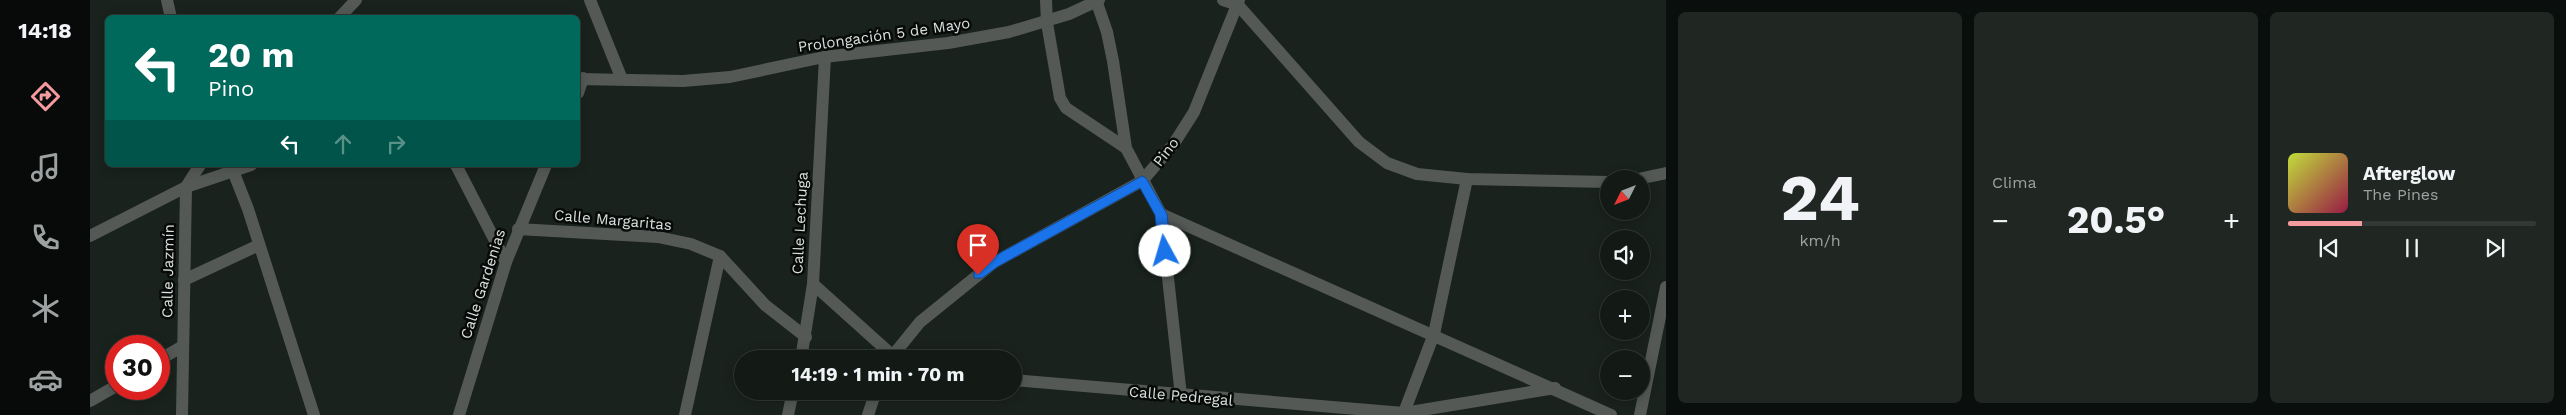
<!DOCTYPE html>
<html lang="es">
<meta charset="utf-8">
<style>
:root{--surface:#131a16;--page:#202723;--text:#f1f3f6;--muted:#9da1a1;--line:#323835;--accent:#f49b9f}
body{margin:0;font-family:"Work Sans",sans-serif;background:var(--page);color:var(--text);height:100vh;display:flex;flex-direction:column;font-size:19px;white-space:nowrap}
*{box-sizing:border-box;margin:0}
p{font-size:16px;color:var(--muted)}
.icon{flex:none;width:28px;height:28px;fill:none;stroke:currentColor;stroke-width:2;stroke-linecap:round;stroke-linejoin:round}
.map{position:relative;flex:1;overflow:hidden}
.details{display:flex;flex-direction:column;gap:12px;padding:12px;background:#0a0e0c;width:900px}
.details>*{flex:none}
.hud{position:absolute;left:15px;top:15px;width:475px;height:152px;border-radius:8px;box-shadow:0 2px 12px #0003,0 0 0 1px var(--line);background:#00695c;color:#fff;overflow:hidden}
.needle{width:32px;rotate:228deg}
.tools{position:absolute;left:1510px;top:170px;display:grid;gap:10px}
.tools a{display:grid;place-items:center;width:50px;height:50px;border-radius:50%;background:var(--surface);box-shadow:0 2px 12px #0003,0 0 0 1px var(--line);font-size:25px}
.speed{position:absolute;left:15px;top:335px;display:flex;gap:10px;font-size:25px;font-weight:700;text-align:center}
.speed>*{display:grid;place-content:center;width:65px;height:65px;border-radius:50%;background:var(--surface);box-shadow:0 2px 12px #0003,0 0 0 1px var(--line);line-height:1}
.speed .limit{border:8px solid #d22;background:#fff;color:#111}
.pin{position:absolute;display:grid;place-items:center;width:42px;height:42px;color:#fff;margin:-51px -21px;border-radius:50% 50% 50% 0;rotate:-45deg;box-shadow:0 0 5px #0007}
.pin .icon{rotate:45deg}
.me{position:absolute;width:55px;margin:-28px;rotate:354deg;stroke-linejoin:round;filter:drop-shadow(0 0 4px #0008)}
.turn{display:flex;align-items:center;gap:18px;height:105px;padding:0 20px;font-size:22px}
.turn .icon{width:65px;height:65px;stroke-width:2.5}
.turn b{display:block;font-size:35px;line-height:42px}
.lanes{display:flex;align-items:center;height:48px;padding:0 20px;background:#0003;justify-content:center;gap:25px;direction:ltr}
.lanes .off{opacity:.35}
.big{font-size:38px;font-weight:700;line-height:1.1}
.details .widget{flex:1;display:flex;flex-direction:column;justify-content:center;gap:8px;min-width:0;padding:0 18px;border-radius:8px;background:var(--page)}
.details .dial{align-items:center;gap:0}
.dial b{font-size:65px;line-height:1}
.song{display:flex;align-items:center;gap:15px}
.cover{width:60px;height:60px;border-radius:8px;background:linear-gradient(135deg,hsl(70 70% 55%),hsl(340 70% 35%))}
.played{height:5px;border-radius:2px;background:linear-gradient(90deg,var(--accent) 30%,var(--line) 30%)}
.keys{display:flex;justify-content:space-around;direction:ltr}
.heat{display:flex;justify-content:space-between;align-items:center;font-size:28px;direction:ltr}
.details .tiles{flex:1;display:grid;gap:12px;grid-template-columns:repeat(3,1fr)}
.trip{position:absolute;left:644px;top:350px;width:288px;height:50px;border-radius:25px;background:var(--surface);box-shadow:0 2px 12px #0003,0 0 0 1px var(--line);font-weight:700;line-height:50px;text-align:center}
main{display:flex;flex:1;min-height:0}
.menu{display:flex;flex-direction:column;width:90px;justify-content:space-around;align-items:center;background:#080a09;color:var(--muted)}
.menu .icon{width:35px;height:35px}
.menu .current{color:var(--accent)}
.menu b{font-size:22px;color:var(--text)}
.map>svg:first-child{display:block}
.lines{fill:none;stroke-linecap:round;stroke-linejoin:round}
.minor{stroke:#545956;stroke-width:12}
.route{fill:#1a73e8;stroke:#114b97}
.labels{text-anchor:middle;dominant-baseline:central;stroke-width:5;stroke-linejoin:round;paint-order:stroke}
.street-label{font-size:15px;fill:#dae0dc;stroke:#070a08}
</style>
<main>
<nav class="menu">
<b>14:18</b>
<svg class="icon current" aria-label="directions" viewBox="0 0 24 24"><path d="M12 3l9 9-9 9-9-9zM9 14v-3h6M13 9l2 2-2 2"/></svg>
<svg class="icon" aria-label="music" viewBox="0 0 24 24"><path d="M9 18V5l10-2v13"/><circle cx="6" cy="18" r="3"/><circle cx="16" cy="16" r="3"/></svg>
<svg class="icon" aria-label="phone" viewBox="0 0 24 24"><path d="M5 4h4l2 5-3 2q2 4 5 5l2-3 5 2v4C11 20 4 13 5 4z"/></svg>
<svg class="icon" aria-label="climate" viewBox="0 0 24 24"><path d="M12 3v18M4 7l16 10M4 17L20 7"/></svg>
<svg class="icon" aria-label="car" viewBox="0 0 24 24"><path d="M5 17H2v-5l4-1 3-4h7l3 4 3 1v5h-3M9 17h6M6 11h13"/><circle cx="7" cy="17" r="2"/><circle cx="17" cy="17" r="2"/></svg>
</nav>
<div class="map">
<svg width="1576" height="415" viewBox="0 0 1576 415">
<rect width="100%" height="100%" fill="#19221d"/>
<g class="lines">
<g class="minor">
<polyline points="77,0 81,18"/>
<polyline points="500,0 531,77"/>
<polyline points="956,0 957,23 970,98 976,108 1036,148"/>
<polyline points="1133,0 1148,5 1269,142 1297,163 1327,174 1377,179 1519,182"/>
<polyline points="1007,3 1017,32 1023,61 1036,148 1071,214 1091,396"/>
<polyline points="249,18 266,0"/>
<polyline points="735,57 723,284 802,355 816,359"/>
<polyline points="488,79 593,81 640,77 734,57 858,43 919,32 979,14 1009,0"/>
<polyline points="488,93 493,78"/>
<polyline points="366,165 416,262"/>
<polyline points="143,171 158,209 224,415"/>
<polyline points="1548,179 1576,173"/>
<polyline points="96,187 110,165"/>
<polyline points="1071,214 1521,415"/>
<polyline points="428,229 568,237 601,244 630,256 595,415"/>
<polyline points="0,236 96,187 161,165"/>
<polyline points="630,256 675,305 716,337"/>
<polyline points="94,280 169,245"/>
<polyline points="711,359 723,284"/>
<polyline points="800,359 830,322 903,263 1052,181 1083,145 1104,112 1149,0"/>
<polyline points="69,360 93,346"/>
<polyline points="922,380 1314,413 1465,388"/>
<polyline points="0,401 26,386"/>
<polyline points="92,415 96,187"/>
<polyline points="369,415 416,262 456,165"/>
<polyline points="698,415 703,391"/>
<polyline points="778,415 786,391"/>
<polyline points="1313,415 1344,334 1377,179"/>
<polyline points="1550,415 1576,287"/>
</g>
</g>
<polygon class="route" points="1052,176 1056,178 1077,214 1081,251 1079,254 1075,256 1069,251 1065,215 1050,188 907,267 892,278 884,278 884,271 899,259"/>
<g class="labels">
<g class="street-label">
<text transform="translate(794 35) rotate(-8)">Prolongación 5 de Mayo</text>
<text transform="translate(1076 152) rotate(-52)">Pino</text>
<text transform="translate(523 220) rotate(5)">Calle Margaritas</text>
<text transform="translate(710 223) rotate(-87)">Calle Lechuga</text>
<text transform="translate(78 271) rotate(-89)">Calle Jazmín</text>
<text transform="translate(393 284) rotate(-72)">Calle Gardenias</text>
<text transform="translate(1091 396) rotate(5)">Calle Pedregal</text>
</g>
</g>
</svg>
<div class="tools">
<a><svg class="needle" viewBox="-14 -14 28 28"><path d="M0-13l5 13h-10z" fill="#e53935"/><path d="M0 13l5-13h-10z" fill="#9da1a1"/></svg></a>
<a><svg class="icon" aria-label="sound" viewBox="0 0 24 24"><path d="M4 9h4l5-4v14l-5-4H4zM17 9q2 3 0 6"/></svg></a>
<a>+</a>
<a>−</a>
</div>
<div class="speed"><div class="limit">30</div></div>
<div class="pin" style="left:888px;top:275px;background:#d93025"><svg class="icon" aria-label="arrive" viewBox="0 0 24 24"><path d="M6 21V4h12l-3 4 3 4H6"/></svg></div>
<svg class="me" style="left:1075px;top:251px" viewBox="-20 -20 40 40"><circle r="19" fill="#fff"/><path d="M0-13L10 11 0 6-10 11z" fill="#1a73e8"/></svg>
<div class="trip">14:19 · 1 min · 70 m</div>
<div class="hud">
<div class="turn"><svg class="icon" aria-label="left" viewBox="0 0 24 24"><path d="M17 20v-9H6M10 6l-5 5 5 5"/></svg><div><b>20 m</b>Pino</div></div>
<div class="lanes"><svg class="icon" aria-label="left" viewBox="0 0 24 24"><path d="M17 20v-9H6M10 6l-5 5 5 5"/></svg><svg class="icon off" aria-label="ahead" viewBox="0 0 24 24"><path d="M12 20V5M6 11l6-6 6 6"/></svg><svg class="icon off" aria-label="right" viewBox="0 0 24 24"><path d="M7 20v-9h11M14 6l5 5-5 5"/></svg></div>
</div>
</div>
<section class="details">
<div class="tiles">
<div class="widget dial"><b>24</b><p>km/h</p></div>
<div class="widget"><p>Clima</p>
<div class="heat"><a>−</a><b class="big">20.5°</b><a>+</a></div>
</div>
<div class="widget">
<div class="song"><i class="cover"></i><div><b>Afterglow</b><p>The Pines</p></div></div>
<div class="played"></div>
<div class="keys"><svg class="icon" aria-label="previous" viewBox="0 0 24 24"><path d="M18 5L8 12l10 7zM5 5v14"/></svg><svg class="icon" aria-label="pause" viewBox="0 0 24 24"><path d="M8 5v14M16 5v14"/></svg><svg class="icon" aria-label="next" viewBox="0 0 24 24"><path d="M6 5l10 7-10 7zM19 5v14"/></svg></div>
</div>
</div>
</section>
</main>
